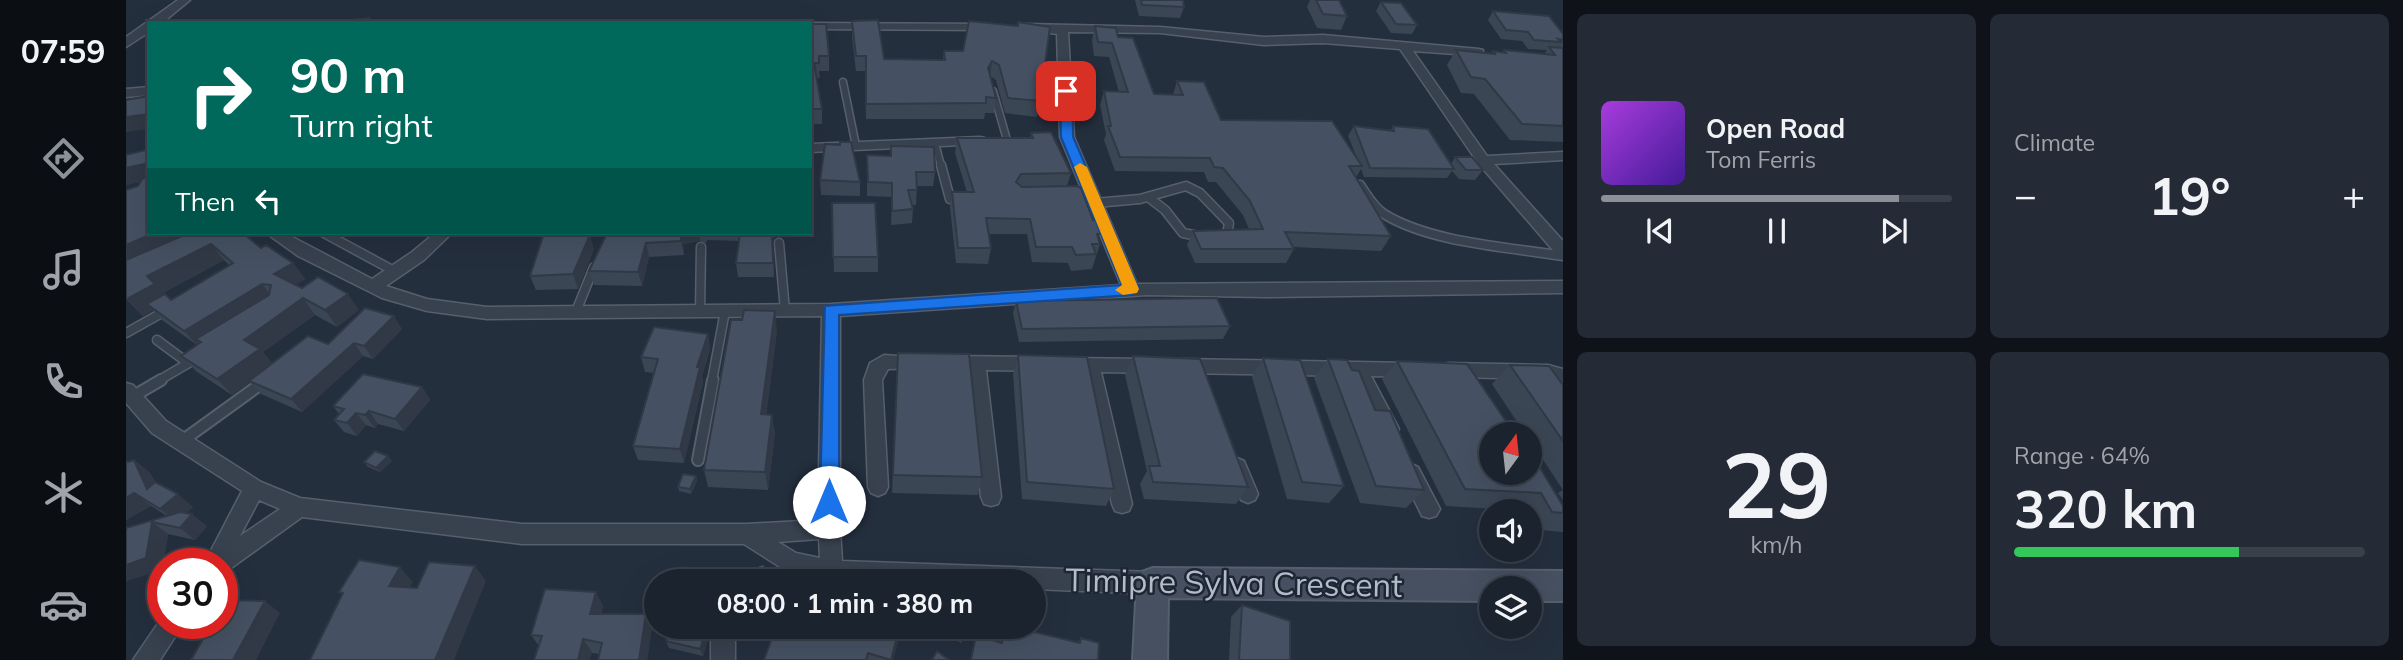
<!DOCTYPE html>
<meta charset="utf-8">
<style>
:root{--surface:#1b232e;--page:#242b36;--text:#f1f3f6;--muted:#a0a4aa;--line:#39404a;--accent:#8c9099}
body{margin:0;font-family:Mulish,sans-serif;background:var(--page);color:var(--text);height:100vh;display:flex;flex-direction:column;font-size:26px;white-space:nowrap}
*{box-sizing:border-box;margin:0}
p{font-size:23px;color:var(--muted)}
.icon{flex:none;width:38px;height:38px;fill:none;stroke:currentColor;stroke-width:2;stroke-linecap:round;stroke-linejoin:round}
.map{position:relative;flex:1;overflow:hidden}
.drawer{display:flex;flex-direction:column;gap:14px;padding:14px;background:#0f1319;width:840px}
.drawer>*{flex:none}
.top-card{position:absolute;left:21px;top:21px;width:665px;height:214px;border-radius:0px;box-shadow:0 7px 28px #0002,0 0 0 2px var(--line);background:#00695c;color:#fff;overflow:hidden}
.needle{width:46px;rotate:15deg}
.controls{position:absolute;left:1353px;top:422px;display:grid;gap:14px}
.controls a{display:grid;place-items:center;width:63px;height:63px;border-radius:50%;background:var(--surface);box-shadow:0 7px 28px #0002,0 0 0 2px var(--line);font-size:35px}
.speed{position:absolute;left:21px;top:548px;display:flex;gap:14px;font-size:35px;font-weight:700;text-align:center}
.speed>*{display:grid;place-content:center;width:91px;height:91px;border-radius:50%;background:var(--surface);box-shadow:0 7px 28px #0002,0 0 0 2px var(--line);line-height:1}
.speed .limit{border:10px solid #d22;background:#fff;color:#111}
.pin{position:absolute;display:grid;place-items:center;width:60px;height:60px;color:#fff;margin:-30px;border-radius:14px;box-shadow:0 4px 10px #0006}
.me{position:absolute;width:77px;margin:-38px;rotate:0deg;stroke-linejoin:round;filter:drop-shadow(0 0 5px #0008)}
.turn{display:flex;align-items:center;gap:24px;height:147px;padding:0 28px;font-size:32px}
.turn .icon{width:91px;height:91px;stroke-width:2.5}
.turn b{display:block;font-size:49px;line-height:60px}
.then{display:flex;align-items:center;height:66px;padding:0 28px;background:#0003;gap:14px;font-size:26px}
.big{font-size:52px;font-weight:700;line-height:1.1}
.drawer .widget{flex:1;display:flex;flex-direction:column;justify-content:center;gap:10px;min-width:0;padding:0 24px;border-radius:10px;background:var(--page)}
.drawer .dial{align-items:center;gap:0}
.dial b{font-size:91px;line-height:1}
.song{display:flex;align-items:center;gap:21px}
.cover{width:84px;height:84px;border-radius:10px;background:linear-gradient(135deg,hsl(280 70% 55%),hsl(260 70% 35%))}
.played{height:7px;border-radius:4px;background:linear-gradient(90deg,var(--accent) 85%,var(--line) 85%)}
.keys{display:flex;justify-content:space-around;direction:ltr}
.heat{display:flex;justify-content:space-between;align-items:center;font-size:38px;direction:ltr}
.charge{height:10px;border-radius:5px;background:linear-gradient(90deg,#34c759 64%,var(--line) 0)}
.drawer .tiles{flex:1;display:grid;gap:14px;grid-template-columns:repeat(2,1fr)}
.trip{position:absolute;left:518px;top:569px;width:402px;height:70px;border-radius:35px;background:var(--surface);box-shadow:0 7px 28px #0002,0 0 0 2px var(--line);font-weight:700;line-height:70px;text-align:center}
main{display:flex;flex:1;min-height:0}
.dock{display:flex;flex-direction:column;width:126px;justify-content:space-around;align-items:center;background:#0b0e12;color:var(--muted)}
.dock .icon{width:49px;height:49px}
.dock .active{color:var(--accent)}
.dock b{font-size:32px;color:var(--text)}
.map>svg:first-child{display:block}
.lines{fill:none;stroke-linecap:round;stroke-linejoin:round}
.lane-far2-casing{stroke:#565f6c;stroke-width:9}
.lane-far1-casing{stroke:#565f6c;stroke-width:11}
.lane-casing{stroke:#565f6c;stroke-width:14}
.street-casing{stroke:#565f6c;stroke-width:3}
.secondary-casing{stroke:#565f6c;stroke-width:4}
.path{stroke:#44595c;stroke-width:3.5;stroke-dasharray:6 6;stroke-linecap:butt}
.lane-far2{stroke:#38414e;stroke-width:6}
.lane-far1{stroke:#38414e;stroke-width:8}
.lane{stroke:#38414e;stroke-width:10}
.street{fill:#38414e;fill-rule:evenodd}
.secondary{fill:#465061;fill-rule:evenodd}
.wall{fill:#3b4654;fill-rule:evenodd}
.shaded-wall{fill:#303945}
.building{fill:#455162;stroke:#303945;stroke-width:2}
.route{fill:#1a73e8;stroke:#114b97;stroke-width:2}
.slow{fill:#f59e0b}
.labels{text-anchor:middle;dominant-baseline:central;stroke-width:5;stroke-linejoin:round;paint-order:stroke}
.near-street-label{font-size:32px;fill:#b4bcc9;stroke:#1d2633}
</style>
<main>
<nav class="dock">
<b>07:59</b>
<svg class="icon active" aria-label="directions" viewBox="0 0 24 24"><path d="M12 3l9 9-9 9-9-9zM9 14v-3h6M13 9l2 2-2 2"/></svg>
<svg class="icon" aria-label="music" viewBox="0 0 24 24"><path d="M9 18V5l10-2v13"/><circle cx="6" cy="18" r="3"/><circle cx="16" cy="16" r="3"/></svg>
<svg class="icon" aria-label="phone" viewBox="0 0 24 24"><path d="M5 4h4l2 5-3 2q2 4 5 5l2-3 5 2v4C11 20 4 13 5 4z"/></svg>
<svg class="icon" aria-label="climate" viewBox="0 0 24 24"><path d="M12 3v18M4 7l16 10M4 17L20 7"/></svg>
<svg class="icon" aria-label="car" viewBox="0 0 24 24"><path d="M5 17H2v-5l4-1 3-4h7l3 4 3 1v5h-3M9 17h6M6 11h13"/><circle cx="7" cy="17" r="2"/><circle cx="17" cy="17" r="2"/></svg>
</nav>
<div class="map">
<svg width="1437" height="660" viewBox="0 0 1437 660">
<rect width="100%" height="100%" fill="#242f3e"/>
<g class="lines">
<g class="lane-far2-casing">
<g id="lane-far2">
<polyline points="717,82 730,146"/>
<polyline points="867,91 881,140"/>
<polyline points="809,143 815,166"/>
</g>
</g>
<g class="lane-far1-casing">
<g id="lane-far1">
<polyline points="815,165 824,199"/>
<path d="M1234,185C1241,195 1247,207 1258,214C1305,243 1383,247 1437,256"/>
<polyline points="1022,197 1039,210 1057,233 1077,237"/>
<polyline points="969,203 1014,199 1060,186 1074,193 1103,223 1101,234 1094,236"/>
<polyline points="198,233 270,272"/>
<polyline points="653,243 659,311"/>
<polyline points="574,312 575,247"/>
<polyline points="449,314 468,267"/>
<polyline points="0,333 41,310"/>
<polyline points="31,340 62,363"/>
<polyline points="32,381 71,358"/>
<polyline points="586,381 599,311"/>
</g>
</g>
<g class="lane-casing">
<g id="lane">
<polyline points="6,397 35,380"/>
<polyline points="56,441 139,381"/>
<polyline points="572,460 587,380"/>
</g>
</g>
<g class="street-casing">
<g id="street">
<polygon points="52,0 64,0 36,23 23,23 23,32 0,47 0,37"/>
<polygon points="683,23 684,23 865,24 871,27 865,30 684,29"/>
<path d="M900,24L1034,27L1138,37L1197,35L1353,49L1357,50V56L1287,51L1361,156L1437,152V160L1368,164L1437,241V256L1431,255L1352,163L1274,49L1197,43L1138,45L1034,33L942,32L948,137L1011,284L1437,281V293L1140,297L1021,295L714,316V529L716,561L1027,572L1035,575L1038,583L1035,591L1027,594L908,589V581H704L657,569L618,544H396L176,517L101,571L96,573V564H78L116,491L26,433L0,403V383L7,385L40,421L135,482L174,498L396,524H621L692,520L696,316L361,319L301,311L256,298L172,256L140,233H159L246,279L286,252L309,233H326L298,260L260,286L301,299L361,307L705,304L995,285L934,137L931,34L896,29V25ZM133,500L154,509L114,536ZM693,539L694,558L670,553L652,542Z"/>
<polygon points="23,87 23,95 0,97 0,89"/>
<polygon points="854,137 859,138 859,144 684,152 684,144"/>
<polygon points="758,355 800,358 803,363 800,368 762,369 756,380 762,487 759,493 752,496 745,493 742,487 738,380 744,363"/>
<polygon points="822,356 913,357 919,359 922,364 919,369 913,371 860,370 875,497 872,504 865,506 858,504 855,497 842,370 816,368 813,363 816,358"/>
<polygon points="941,358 1025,359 1031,361 1034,366 1031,371 1025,373 975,372 1006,504 1003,511 996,513 989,511 986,504 956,372 935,370 932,365 935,360"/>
<polygon points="1053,359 1287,363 1293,365 1296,370 1293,375 1287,377 1245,376 1273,429 1270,435 1263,437 1256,435 1227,376 1053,373 1047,371 1044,366 1047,361"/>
<polygon points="1322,363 1422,365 1437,369 1437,383 1422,379 1322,377 1316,375 1313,370 1316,365"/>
<polygon points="1111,458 1118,461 1132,494 1129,500 1122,503 1115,500 1101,467 1104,461"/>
<polygon points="1285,464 1292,467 1314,509 1310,516 1303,518 1296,516 1275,473 1278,467"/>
<polygon points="37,616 37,623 58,623 34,660 7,660"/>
<rect x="585" y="626" width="24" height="34"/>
</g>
</g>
<g class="secondary-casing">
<polygon id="secondary" points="1027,568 1437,571 1437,601 1404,601 1404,588 1365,588 1365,601 1042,598 1041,660 1007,660 1011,583 1016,572"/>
</g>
<polyline class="path" points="601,581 611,572 638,567"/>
<use href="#lane-far2" class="lane-far2"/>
<use href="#lane-far1" class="lane-far1"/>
<use href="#lane" class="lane"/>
<use href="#street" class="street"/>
<use href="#secondary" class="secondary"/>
</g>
<g class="wall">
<polygon points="1009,0 1057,0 1058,7 1054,18 1013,16"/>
<polygon points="1184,0 1213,0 1221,16 1215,30 1191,28 1181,7"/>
<polygon points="1255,2 1291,25 1286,34 1265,33 1250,11"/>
<polygon points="1367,11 1437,34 1437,142 1384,140 1348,94 1335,93 1321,65 1330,50 1366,53 1367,51 1377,52 1378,50 1418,54 1421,50 1402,49 1396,41 1375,39 1362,20"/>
<polygon points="726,21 758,59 817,60 818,51 837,51 843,21 914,101 911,117 879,113 870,80 864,76 870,98 868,113 859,113 858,119 740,119 739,71 730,71 726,36"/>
<polygon points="684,24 703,56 703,71 693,71 694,78 690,78 696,109 696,124 684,124"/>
<polygon points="969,26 992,37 1028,94 1047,95 1051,81 1095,120 1231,158 1222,136 1228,126 1265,130 1267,126 1325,164 1329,157 1357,170 1349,180 1333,179 1326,171 1321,178 1238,177 1235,169 1230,177 1265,236 1255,251 1167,247 1168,249 1160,263 1069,263 1061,245 1067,231 1123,229 1117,215 1090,182 1082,182 1078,172 989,171 978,140 980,134 974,105 978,91 993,92 983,57 968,56 966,40"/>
<polygon points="905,133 945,173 941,186 967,220 974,234 972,239 974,244 966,269 945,271 942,263 906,262 901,234 863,234 865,248 862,264 830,263 824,207 826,192 841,192 829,153 831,138 904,138"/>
<polygon points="714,145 734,182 734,196 695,195 694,180"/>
<path d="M23,149V233L135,248L167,263L179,279L169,285L233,310L211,327L189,315L137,352L146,363L202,344L276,329L247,359L237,356L176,412L135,394L124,382L106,395L71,372L55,356L71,345L36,320L27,310L17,316L0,299L14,182L0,185ZM98,260L103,265L45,300L37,293Z"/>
<polygon points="741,155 809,172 807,186 791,186 790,205 786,205 787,209 786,223 765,225 766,197 741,196"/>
<polygon points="706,203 752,257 752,272 708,272"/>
<polygon points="481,233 673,233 673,234 651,234 647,241 648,277 612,277 610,263 613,241 581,240 580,243 574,241 557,244 558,255 523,257 516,286 468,285 463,271"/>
<polygon points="468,249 452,289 410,290 404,276"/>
<polygon points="890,301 1104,326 1097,339 893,342 887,313"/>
<polygon points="651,331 640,415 649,433 642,490 582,487 578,470"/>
<polygon points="582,334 584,349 576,376 577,382 558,463 512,460 507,446 528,373 519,372 515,357"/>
<polygon points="772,353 856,477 852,495 766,493"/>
<polygon points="892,355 988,489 980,506 896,499 887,374"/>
<polygon points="1007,356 1122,487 1110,504 1018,499 1014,484 1021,471 999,375"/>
<polygon points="1137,358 1218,486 1203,503 1161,499 1126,377"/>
<polygon points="1202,359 1226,370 1298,490 1280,508 1234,503 1188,378"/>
<polygon points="1271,361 1404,472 1437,506 1437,532 1404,529 1404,511 1320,506 1256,379"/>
<polygon points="1384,365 1437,385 1437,500 1432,493 1437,490 1404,440 1404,434 1399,434 1366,384"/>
<polygon points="296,387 304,400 278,431 252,424 249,428 240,425 231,436 218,432 208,420 213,414 207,406"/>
<polygon points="262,456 266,461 254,472 242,467 238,462"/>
<polygon points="8,460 24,473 29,482 67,507 60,513 81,526 69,540 42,534 36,570 0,581 0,528 41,516 25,506 0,520 2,462"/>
<polygon points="570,476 571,481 565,494 553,491 552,487"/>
<polygon points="1116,605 1164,660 1103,660 1105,617"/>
<polygon points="477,606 475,614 520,614 526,627 521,660 472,660 474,654 413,646 405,635"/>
<polygon points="582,626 582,639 577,656 543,648 540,641"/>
<polygon points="626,626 774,626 775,630 767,660 638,660 645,641 628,636"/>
<polygon points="805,626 843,626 835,643"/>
<polygon points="878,626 952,642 955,638 972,660 844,660 850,635 873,643 874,636"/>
</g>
<g class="shaded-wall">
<polygon points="866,61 864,76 862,68"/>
<polygon points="23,114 23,129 0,132 0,117"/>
<polygon points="23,163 23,180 0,185 0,168"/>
<polygon points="28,233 78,233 0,269 0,245"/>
<polygon points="552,233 573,233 574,241 557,244 558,255 555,241 551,235"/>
<polygon points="646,233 651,233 651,234 647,241 648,277"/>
<polygon points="464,235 468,249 452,289 447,274"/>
<polygon points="520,243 523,257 516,286 512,272"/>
<polygon points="85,244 98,260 37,293 44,301 21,304 27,310 17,316 1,299 21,276"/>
<polygon points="167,263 179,279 161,291 148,274"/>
<polygon points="136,284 149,300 70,339 76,345 73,347 58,331"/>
<polygon points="222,294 233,310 211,327 199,310"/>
<polygon points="177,298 189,315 137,352 148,365 106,395 91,379 118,340"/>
<polygon points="649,311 651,331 638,433 635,414"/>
<polygon points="268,316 276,329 247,359 238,346"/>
<polygon points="582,334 584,349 576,376 577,382 558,463 554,449 571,367"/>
<polygon points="228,343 237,356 176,412 165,399"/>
<polygon points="296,387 304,400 278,431 269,419"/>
<polygon points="243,411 252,424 249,428 239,415"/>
<polygon points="230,413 240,425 231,436 221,423"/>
<polygon points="646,415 649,433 642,490 639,472"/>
<polygon points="262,456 266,461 254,472 250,468"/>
<polygon points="8,460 24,473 37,502 21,489"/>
<polygon points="570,476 571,481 565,494 564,489"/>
<polygon points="8,493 25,506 0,520 0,498"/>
<polygon points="52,494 67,507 51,522 34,509"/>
<polygon points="66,514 81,526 69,540 54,528"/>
<polygon points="26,522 42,534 36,570 0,581 0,565"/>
<polygon points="349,566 360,581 328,660 309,660"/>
<polygon points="274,567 287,582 277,600 263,586"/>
<polygon points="470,592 477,606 472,627 464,614"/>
<polygon points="139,601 154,613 130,660 107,660"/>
<polygon points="520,614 526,627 521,660 513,660"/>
<polygon points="580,626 582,626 582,639 577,656 574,649"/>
<polygon points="774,626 775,626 775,630 767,660 765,660"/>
<polygon points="457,639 466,652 464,660 452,660"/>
</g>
<g class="building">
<polygon points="1015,0 1057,0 1058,7 1016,5"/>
<polygon points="1190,0 1213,0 1221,16 1197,14"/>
<polygon points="1255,2 1275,3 1291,25 1270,24"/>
<polygon points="1367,11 1423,16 1437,34 1437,40 1432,39 1435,42 1408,40 1402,32 1380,30"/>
<polygon points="244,18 242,23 272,20 271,23 198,23"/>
<polygon points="752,20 758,59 819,60 818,51 837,51 843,21 892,26 892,22 924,27 914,101 882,98 873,65 866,61 862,68 870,98 860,97 860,103 740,104 740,56 730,56 726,21"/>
<polygon points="684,24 700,24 703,56 693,56 693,63 688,63 696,109 684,109"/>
<polygon points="969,26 990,28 992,37 1007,38 1028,94 1057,95 1051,81 1078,82 1095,120 1206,121 1236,166 1223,166 1265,236 1159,232 1168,249 1075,249 1067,231 1137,229 1124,201 1097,168 1088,167 1084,158 994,157 982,126 985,126 978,91 1002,92 986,43 972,42"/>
<polygon points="1423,47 1437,48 1437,126 1396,124 1359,79 1345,77 1330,50 1369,54 1367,51 1380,53 1378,50 1429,55"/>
<polygon points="23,96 23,114 0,117 0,100"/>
<polygon points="1228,126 1268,131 1267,126 1302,129 1328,169 1244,168"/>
<polygon points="925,132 945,173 895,174 890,182 896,187 951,186 955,188 967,220 972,220 974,234 971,234 974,244 966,244 970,254 950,255 946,247 910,247 904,219 860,218 865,248 832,248 826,192 848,192 831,138 907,138 905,133"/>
<polygon points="714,142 725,142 734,182 694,180 699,144 714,145"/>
<polygon points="765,146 808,147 809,172 790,172 791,190 782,190 787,209 766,211 766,183 742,182 741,155 765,156"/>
<polygon points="23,149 23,163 0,168 0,155"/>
<polygon points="1329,157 1346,157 1357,170 1340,170"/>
<polygon points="23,176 23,233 28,233 0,245 0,190 12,186 16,179"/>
<polygon points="706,203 749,203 752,257 707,257"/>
<polygon points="63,233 117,233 135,248 140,245 167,263 148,274 176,288 192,277 222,294 199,310 177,298 118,340 134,349 91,379 55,356 75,342 70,339 143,295 145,285 136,284 58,331 21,304 39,294 45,300 107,263 85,244 21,276 29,284 1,299 0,298 0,260"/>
<polygon points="481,233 552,233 551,235 555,236 555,241 520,243 512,272 463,271"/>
<polygon points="614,233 646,233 647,263 610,263"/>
<polygon points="464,235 447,274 404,276 417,236"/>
<polygon points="1091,298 1104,326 896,329 890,301"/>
<polygon points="239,308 268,316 238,346 228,343 165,399 123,381 182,336 202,344"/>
<polygon points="618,310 649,311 635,414 646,415 639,472 578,470 605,320 616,320"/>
<polygon points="528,327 582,334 571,367 574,367 554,449 507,446 532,359 515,357"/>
<polygon points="772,353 843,354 856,477 767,475"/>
<polygon points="892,355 961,357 988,489 901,482"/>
<polygon points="1007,356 1074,359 1122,487 1027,482 1023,466 1034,466"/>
<polygon points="1137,358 1174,360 1218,486 1176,482"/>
<polygon points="1202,359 1221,360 1226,370 1233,371 1249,410 1264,411 1298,490 1250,486"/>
<polygon points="1271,361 1341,364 1382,424 1386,423 1393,434 1365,434 1365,472 1404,472 1404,451 1437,506 1437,513 1426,512 1415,493 1339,489"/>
<polygon points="1384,365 1423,366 1437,385 1437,441"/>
<polygon points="237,374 296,387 269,419 243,411 239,415 230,413 221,423 208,420 218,409 207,406"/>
<polygon points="249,451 262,456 250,468 238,462"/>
<polygon points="8,460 21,489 29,482 52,494 34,509 8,493 0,498 0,461 2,462"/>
<polygon points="557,474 570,476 564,489 552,487"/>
<polygon points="54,512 66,514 54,528 26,522 20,558 0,565 0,528"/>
<polygon points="233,560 274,567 263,586 291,588 303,562 349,566 309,660 184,660 217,593 213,592"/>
<polygon points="419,589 470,592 464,614 520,614 513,660 472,660 476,643 457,639 452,660 408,660 416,636 405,635"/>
<polygon points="99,600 139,601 107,660 65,660 86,623 96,623 96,605"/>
<polygon points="1116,605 1164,621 1164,660 1113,660"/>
<polygon points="545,626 580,626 580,632 574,649 540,641"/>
<polygon points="630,626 774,626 765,660 742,653 740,660 638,660 648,632"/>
<polygon points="821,626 841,626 837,635"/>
<polygon points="878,626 884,626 954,643 955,638 973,643 972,660 845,660 850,635 876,643"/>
<polygon points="811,651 823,660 806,660"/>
</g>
<polygon class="route" points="940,87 946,91 947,137 1013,289 1005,295 713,315 713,502 710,508 703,510 697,508 694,502 699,306 996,285 935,137 934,91"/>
<polygon class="slow" points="954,163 961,167 1013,289 1011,293 997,295 989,290 996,285 948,167"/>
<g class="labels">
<g class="near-street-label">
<text transform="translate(1108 582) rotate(1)">Timipre Sylva Crescent</text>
</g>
</g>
</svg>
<div class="controls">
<a><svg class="needle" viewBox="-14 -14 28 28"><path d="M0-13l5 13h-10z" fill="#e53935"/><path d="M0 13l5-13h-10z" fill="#a0a4aa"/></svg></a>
<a><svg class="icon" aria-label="sound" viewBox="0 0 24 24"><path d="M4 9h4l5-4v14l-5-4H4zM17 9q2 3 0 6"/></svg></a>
<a><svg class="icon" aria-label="layers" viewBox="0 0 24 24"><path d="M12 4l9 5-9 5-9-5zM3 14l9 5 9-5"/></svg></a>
</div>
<div class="speed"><div class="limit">30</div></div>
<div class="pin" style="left:940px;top:91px;background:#d93025"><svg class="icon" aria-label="arrive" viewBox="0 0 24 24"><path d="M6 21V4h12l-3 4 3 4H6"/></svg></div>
<svg class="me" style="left:703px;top:502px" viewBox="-20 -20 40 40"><circle r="19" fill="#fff"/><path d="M0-13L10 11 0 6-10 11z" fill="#1a73e8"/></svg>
<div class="trip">08:00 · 1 min · 380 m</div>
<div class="top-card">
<div class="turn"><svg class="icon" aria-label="right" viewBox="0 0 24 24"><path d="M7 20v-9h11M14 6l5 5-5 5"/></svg><div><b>90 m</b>Turn right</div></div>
<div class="then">Then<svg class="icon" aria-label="left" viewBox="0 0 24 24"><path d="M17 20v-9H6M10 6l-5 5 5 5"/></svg></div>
</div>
</div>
<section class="drawer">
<div class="tiles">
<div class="widget">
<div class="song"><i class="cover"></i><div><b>Open Road</b><p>Tom Ferris</p></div></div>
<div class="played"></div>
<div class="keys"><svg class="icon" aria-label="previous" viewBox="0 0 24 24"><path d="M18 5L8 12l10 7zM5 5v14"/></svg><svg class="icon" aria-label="pause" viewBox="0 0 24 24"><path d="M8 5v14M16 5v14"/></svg><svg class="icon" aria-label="next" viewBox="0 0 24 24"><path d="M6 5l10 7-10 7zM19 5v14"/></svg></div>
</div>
<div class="widget"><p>Climate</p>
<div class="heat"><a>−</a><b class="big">19°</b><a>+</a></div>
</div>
<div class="widget dial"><b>29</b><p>km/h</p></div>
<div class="widget"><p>Range · 64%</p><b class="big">320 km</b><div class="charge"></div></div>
</div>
</section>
</main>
